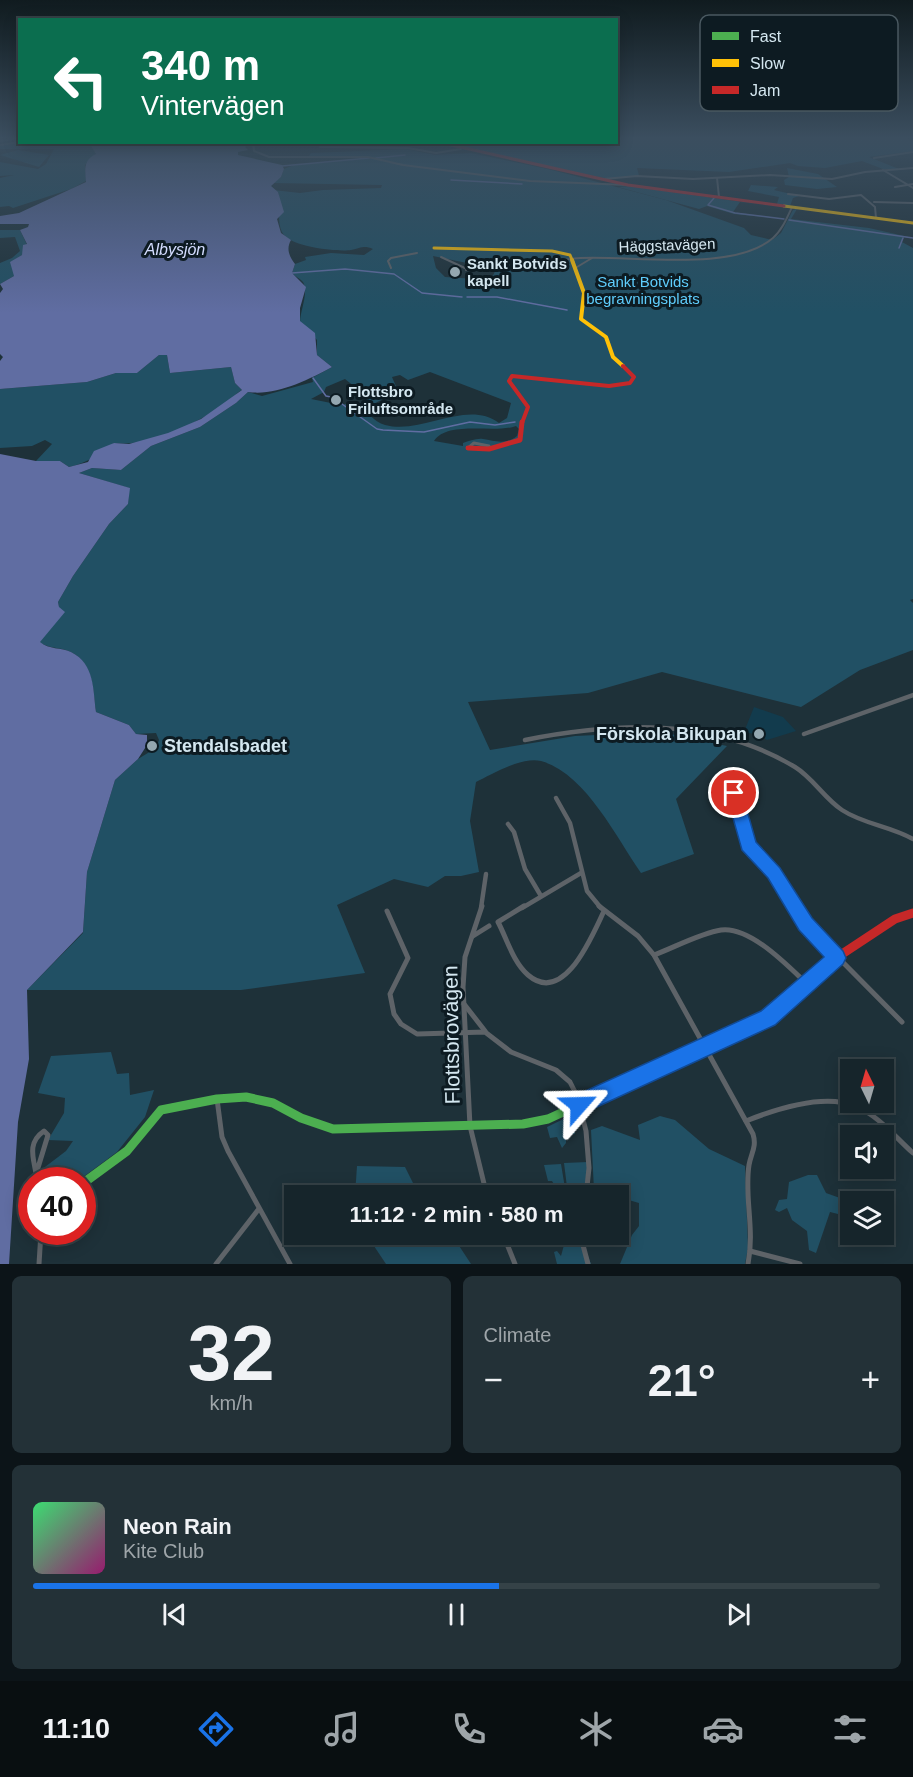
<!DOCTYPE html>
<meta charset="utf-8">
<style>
:root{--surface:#16252b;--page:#233137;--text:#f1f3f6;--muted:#9ea5a9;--line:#354247;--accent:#1a73e8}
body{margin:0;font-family:Arial,sans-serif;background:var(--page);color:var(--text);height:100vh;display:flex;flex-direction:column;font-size:22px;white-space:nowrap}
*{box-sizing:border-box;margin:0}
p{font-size:20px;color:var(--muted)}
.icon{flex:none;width:33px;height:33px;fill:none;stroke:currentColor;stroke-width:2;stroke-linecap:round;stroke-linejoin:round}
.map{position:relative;height:1264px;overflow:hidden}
.drawer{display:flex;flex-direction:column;gap:12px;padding:12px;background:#0c1418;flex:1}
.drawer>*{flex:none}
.banner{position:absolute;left:18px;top:18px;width:600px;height:126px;border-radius:0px;box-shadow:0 3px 15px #0003,0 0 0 2px var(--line);background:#0b6e4f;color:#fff;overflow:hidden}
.needle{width:39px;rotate:355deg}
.buttons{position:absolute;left:840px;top:1059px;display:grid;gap:12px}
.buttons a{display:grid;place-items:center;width:54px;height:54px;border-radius:0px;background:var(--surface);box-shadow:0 3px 15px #0003,0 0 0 2px var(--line);font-size:30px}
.speed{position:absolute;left:18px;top:1167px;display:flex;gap:12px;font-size:30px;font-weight:700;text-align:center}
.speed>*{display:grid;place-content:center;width:78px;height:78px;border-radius:50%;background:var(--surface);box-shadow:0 3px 15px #0003,0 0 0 2px var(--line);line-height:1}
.speed .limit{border:9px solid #d22;background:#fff;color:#111}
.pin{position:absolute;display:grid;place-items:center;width:51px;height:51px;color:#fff;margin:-26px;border:3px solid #fff;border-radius:50%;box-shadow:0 2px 6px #0007}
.me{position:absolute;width:66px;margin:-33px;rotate:65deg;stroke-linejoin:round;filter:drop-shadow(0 0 4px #0008)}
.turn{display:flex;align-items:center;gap:21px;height:126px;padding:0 24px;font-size:27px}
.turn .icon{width:78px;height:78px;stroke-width:2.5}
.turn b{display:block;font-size:42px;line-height:51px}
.big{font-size:45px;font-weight:800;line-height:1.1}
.drawer .card{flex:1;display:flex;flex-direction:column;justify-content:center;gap:9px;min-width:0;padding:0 21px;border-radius:9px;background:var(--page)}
.drawer .dial{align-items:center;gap:0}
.dial b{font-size:78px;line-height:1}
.song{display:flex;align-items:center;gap:18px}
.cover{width:72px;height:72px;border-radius:9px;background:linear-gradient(135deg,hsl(140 70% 55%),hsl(320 70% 35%))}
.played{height:6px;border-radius:3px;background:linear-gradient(90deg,var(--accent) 55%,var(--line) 55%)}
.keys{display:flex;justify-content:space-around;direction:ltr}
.heat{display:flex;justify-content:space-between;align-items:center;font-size:33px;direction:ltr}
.drawer .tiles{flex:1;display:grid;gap:12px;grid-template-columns:1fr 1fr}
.card:last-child{grid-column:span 2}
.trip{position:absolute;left:284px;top:1185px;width:345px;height:60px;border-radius:0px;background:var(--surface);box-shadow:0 3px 15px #0003,0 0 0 2px var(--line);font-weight:800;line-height:60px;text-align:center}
.tab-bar{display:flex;height:96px;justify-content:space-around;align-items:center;background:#090f11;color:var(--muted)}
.tab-bar .icon{width:42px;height:42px}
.tab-bar .current{color:var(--accent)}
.tab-bar b{font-size:27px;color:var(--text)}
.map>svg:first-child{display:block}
.built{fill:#123b4d}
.green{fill:#215064;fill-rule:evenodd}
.water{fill:#606da2}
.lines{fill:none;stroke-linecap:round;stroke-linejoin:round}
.stream{stroke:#606da2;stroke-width:1.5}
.street-far3{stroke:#5e6368;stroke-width:2}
.street-far2{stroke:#5e6368;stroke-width:3}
.street-far1{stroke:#5e6368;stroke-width:4.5}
.street{stroke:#5e6368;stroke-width:5}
.fast{stroke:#4caf50;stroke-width:9}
.slow-far1{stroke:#ffc107;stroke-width:3}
.slow{stroke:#ffc107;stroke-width:4}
.jam-far3{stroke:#c62828;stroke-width:3}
.jam-far2{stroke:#c62828;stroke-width:4}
.jam-far1{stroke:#c62828;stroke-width:5}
.jam{stroke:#c62828;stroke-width:9}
.route{fill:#1a73e8;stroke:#114b97;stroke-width:1.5}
.poi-dot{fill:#94a7b0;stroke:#0d1b22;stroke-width:2}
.labels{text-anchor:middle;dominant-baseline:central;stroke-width:6;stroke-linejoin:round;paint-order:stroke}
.far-street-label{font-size:15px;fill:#d4e7f0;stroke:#0d1b22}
.far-poi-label{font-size:15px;font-weight:bold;fill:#d4e7f0;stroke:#0d1b22;text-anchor:start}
.far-park-label{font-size:15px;fill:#5fcdfc;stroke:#0d1b22}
.far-water-label{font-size:16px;font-style:italic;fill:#d4ddff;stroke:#0d1b22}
.poi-label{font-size:18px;font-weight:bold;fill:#d4e7f0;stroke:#0d1b22;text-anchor:end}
.near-street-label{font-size:21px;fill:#d4e7f0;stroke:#0d1b22}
.key{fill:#0d1b22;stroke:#495860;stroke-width:1.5}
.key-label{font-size:16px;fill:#d4e7f0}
</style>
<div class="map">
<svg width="913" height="1264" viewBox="0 0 913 1264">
<rect width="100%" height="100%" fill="#1e3139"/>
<polygon class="built" points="754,707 783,717 796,731 767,740 760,735 744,732"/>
<g class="green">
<polygon points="617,137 903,137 913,142 913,151 869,157 899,169 883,169 862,161 825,168 798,166 790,163 729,172 637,168 639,176 607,179 445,143 616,142"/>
<polygon points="27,142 91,143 88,145 91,146 96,154 85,165 86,181 71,189 13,208 9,206 0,207 0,178 14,175 0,176 0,162 38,169 46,164 54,149 0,149 0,146"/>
<path d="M406,149L435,155L471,153L552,170L666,200L744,228L751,235L772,240L781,233L793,210L796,209L878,219L797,209L791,219L869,228L913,238L904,237L902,242L913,248V599L910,600L913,603V650L860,670L801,707L662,672L588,693L468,702L490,750L575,736L661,732L727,746L676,799L694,854L641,873C616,837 585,773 541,761C523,756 492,774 476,782L470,821L479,872L461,876H445L428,887L394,879L337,905L365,973L241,990H27L83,933L87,872L115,780L138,759L156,748L159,740L156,733L136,734L129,725L96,712C93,690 94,664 71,652C61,647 49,649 39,642L50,629L59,607L58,602L73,576L109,524L128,504L129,488L79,473L92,468L121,470L151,446L200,427L236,403L248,392L262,396L313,382L312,378L332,367L317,355V340L300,322C300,311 309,292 303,282C300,278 295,277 292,273L295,264L306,260L305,257L331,253L364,255L373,249C364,245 361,248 351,250C337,252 288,247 282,232C276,220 282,206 278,192L273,190L300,193L323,190L381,188L382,185L273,183L281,177L284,169L294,165L363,159L365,157L309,156L311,153ZM433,256L496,269L491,280L445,277L436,268ZM430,372L511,403L507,418L499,423C466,399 423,435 385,425C374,422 364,409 356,402L341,405L311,399L324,392L326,387L345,379L365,395L368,407L398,391L392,377L400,375L408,380ZM516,426L519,429L517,436C506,445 495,441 483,439C477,438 469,441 463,443V446L434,441C448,420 495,434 516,426Z"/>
<polygon points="18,150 49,155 39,167 0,155"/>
<polygon points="787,168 818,174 837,187 817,189 785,185 784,180 789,177"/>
<polygon points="751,185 778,187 774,190 799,196 793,198 790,206 777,204 779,197 748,191"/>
<polygon points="629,186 772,206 740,202 733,212 784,219 734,214 707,206 699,209 618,187"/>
<polygon points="0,230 20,230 27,245 22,255 14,261 14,276 0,284 0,263 12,258 20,251 15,237 0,238"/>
<path d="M159,355H167L170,373L231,367L235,383L242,390C235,394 231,400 224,405C192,425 152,447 114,443C99,454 88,463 69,467L60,461H36L52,444L45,440L32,446L0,448V389L87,382L116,373H137Z"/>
<polygon points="111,1052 117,1074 129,1073 130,1095 154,1090 145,1117 117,1152 79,1180 41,1180 41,1170 66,1151 73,1141 48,1140 64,1113 65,1098 38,1093 51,1056"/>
<polygon points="572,1115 576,1116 572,1119 575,1134 566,1135 566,1143 562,1148 557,1137 550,1138 547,1127"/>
<polygon points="660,1116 675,1120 709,1149 745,1166 748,1248 745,1264 620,1264 632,1235 639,1226 639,1203 594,1190 591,1130 602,1126 640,1140 638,1125"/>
<polygon points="588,1162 587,1195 568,1195 564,1163"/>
<polygon points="561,1164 566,1194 566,1195 560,1195 552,1181 548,1181 544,1165"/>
<polygon points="357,1166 405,1167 419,1195 355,1195"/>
<polygon points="808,1175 817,1175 826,1193 840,1198 847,1209 842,1215 830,1212 816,1253 809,1250 807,1231 792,1220 787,1208 779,1212 775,1210 779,1200 787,1199 789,1182"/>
<polygon points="362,1235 452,1235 471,1264 386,1264 368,1237"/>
<polygon points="575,1235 580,1235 591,1264 557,1264 554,1252 557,1251 561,1256 564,1245"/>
</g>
<path class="water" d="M91,142L249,143L245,147L248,150L238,152V155L282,165L284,169L281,177L271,186L278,192L284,212L277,219L281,233L291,240C286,249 289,256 295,264L292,273L306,287L300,308V321L315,333L317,355L332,367C308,380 276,396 248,392L236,403L200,427L151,446L121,470L92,468L79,473L130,488L128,504L109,524L73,576L58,602L59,607L65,612L40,642C49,650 61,647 71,652C95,664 93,690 96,712L129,725L136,734L147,735V745L138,759L115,780L87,872L83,932L27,990L29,1059L18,1122L9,1264H0V454L36,461H60L69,467L88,462L94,451L114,443L129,444L168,433L201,419L242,390L235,383L231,367L170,373L167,355H159L137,373H116L87,382L0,389V361L3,357L0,354V293L3,289L0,284L14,276L10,262L22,255L23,245L27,244L20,230L28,227L29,224H0V216L19,213L86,182C85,170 83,160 96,154L91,146H87Z"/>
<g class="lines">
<g class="stream">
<polyline points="376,158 405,155"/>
<polyline points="282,166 369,158"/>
<polyline points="451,180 522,184"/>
<polyline points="714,198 708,205 735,213 784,219"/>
<polyline points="789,220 913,238"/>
<polyline points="899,248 903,238"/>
<polyline points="292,273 345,269 394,274 422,293 462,297"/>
<polyline points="467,297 497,297 567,310"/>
<polyline points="313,378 326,396 331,397"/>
<polyline points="342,404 377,429 383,430 424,432 470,422 495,425 515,422"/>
</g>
<g class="street-far3">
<polyline points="0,141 20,138"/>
<polyline points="253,142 254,151 269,157 368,157 403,165 530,181 627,185"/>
<polyline points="354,144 376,145 381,142"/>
<polyline points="0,145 20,142"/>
<polyline points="320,147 408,148 436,153 461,149"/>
<polyline points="874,158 913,152"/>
<polyline points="883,170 913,188"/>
<polyline points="717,178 719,197"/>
<polyline points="604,179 637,176 693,179 770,175 832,179 865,172 913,168"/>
<polyline points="895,187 913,184"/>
<polyline points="788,194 829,199 861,195 875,207 876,218"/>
<polyline points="874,202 913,203"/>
<polyline points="441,257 467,269"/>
<polyline points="577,267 592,258"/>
<polyline points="391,268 388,261 391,258 417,253"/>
<path d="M466,270C486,268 506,270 526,268C544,266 561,259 580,258C631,255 732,273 773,238C782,230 787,218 792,207"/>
</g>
<polyline class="street-far2" points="468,448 474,443 489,446"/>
<g class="street-far1">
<polyline points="804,734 913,695"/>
<path d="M525,740C616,722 712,717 795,767C813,778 824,798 842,810C863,824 890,826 913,839"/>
<polyline points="720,781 734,793 748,845 774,873 795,908"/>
<polyline points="556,798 570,823 587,891 601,908"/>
<polyline points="508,824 514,832 525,869 541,896"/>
<polyline points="481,908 486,874"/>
<polyline points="522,908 581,873"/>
</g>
<g class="street">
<polyline points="482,906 465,957 463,987 470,1126 487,1196"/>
<path d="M524,906L498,922C507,939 513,962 528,975C564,1006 592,936 604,911"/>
<path d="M599,906L638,936L654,955L753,1134C757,1147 751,1153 749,1165C744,1196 755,1229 748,1264"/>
<polyline points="794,906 805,924 902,1022"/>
<polyline points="387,911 408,958 390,994 394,1014 401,1024 417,1034 485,1032 511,1052 556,1070 570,1082 577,1096 586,1131 589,1168 586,1196"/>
<polyline points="473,936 489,926"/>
<path d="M654,955C673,948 701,933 721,930C750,926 788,966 807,984"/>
<polyline points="464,1004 485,1031"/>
<polyline points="217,1099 222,1137 228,1151 290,1264"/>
<path d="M746,1121C776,1109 823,1093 855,1106C878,1115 895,1137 913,1153"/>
<path d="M37,1171L48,1135L44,1131C25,1144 35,1161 37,1180"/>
<polyline points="503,1234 515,1264"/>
<polyline points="580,1234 588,1264"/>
<polyline points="750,1251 800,1264"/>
<polyline points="39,1264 41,1232"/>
<polyline points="216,1264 258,1210"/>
</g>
<polyline class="fast" points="82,1184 127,1151 161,1110 217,1099 246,1097 273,1103 301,1118 333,1129 523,1124 548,1119 635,1079"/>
<g class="slow-far1">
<polyline points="784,206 913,223"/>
<polyline points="434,248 552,251 570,255 573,262"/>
</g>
<polyline class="slow" points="572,260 584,293 581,319 606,337 613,357 623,366"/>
<polyline class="jam-far3" points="438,142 628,185 784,206"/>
<polyline class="jam-far2" points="522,423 528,407 509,381 512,376 609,386 630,383 634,377 623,366"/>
<polyline class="jam-far1" points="468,448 489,449 520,440 522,422"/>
<polyline class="jam" points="635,1079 768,1018 836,958 895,919 913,913"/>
</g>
<linearGradient id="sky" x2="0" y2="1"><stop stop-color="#101b1f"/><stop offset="0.44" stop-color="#3b4e5f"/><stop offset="1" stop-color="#3b4e5f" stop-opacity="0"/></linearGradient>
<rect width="913" height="313" fill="url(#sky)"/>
<polygon class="route" points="734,787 740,789 742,793 756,842 780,868 812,918 843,951 846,958 843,964 775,1025 586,1112 579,1115 572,1112 569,1105 572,1097 761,1011 824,957 799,930 768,878 742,850 726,793 729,789"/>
<g class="poi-dot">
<circle cx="455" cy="272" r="6"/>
<circle cx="336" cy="400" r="6"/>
<circle cx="759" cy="734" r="6"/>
<circle cx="152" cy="746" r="6"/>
</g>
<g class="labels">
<g class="far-street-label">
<text transform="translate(667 245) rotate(-2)">Häggstavägen</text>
</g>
<g class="far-poi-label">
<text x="467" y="263">Sankt Botvids<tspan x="467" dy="17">kapell</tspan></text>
<text x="348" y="391">Flottsbro<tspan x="348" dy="17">Friluftsområde</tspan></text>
</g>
<g class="far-park-label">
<text x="643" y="281">Sankt Botvids<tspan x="643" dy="17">begravningsplats</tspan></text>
</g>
<g class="far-water-label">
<text x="175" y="249">Albysjön</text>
</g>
<g class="poi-label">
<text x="747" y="734">Förskola Bikupan</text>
<text x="164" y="746" text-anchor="start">Stendalsbadet</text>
</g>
<g class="near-street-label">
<text transform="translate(451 1035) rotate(-91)">Flottsbrovägen</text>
</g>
</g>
<rect x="700" y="15" width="198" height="96" rx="9" class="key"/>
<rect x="712" y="32" width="27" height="8" fill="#4caf50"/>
<rect x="712" y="59" width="27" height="8" fill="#ffc107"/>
<rect x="712" y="86" width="27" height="8" fill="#c62828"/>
<g class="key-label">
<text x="750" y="42">Fast</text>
<text x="750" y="69">Slow</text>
<text x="750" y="96">Jam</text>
</g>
</svg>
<div class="buttons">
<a><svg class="needle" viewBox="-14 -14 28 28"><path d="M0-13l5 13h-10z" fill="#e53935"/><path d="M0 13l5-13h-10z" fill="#9ea5a9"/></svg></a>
<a><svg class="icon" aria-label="sound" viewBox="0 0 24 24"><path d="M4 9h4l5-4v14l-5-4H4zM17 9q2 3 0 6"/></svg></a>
<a><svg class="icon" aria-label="layers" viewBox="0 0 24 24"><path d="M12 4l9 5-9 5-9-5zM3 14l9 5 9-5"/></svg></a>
</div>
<div class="speed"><div class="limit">40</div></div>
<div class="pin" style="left:734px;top:793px;background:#d93025"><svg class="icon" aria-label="arrive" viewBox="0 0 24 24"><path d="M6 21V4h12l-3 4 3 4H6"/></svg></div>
<svg class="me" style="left:579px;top:1105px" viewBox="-20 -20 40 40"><path d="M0-17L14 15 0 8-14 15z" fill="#1a73e8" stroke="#fff" stroke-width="4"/></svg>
<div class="trip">11:12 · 2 min · 580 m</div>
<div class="banner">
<div class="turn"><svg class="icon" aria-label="left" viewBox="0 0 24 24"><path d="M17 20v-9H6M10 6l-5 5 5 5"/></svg><div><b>340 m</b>Vintervägen</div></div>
</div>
</div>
<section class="drawer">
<div class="tiles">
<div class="card dial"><b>32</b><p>km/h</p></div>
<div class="card"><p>Climate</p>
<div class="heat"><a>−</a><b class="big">21°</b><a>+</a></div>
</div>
<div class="card">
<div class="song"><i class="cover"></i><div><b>Neon Rain</b><p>Kite Club</p></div></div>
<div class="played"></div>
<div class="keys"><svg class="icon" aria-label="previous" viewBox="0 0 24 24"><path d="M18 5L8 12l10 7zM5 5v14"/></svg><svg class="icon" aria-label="pause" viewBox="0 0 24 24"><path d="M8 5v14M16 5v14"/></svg><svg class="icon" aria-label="next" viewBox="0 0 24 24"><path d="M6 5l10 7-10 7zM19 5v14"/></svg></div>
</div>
</div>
</section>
<nav class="tab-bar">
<b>11:10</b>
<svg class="icon current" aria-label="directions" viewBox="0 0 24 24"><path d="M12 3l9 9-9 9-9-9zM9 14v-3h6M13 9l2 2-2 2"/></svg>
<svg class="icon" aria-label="music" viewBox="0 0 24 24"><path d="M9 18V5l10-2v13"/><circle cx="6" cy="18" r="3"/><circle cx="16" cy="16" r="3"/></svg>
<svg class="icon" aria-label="phone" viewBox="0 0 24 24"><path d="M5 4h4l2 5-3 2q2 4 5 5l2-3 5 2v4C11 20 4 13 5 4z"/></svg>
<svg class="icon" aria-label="climate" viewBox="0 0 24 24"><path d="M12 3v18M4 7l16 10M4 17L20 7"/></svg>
<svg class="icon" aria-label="car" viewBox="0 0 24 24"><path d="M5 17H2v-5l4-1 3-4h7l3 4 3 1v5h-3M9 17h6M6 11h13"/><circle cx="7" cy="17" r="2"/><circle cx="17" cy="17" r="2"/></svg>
<svg class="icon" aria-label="filters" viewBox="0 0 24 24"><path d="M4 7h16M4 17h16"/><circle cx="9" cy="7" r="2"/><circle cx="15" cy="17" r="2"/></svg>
</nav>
